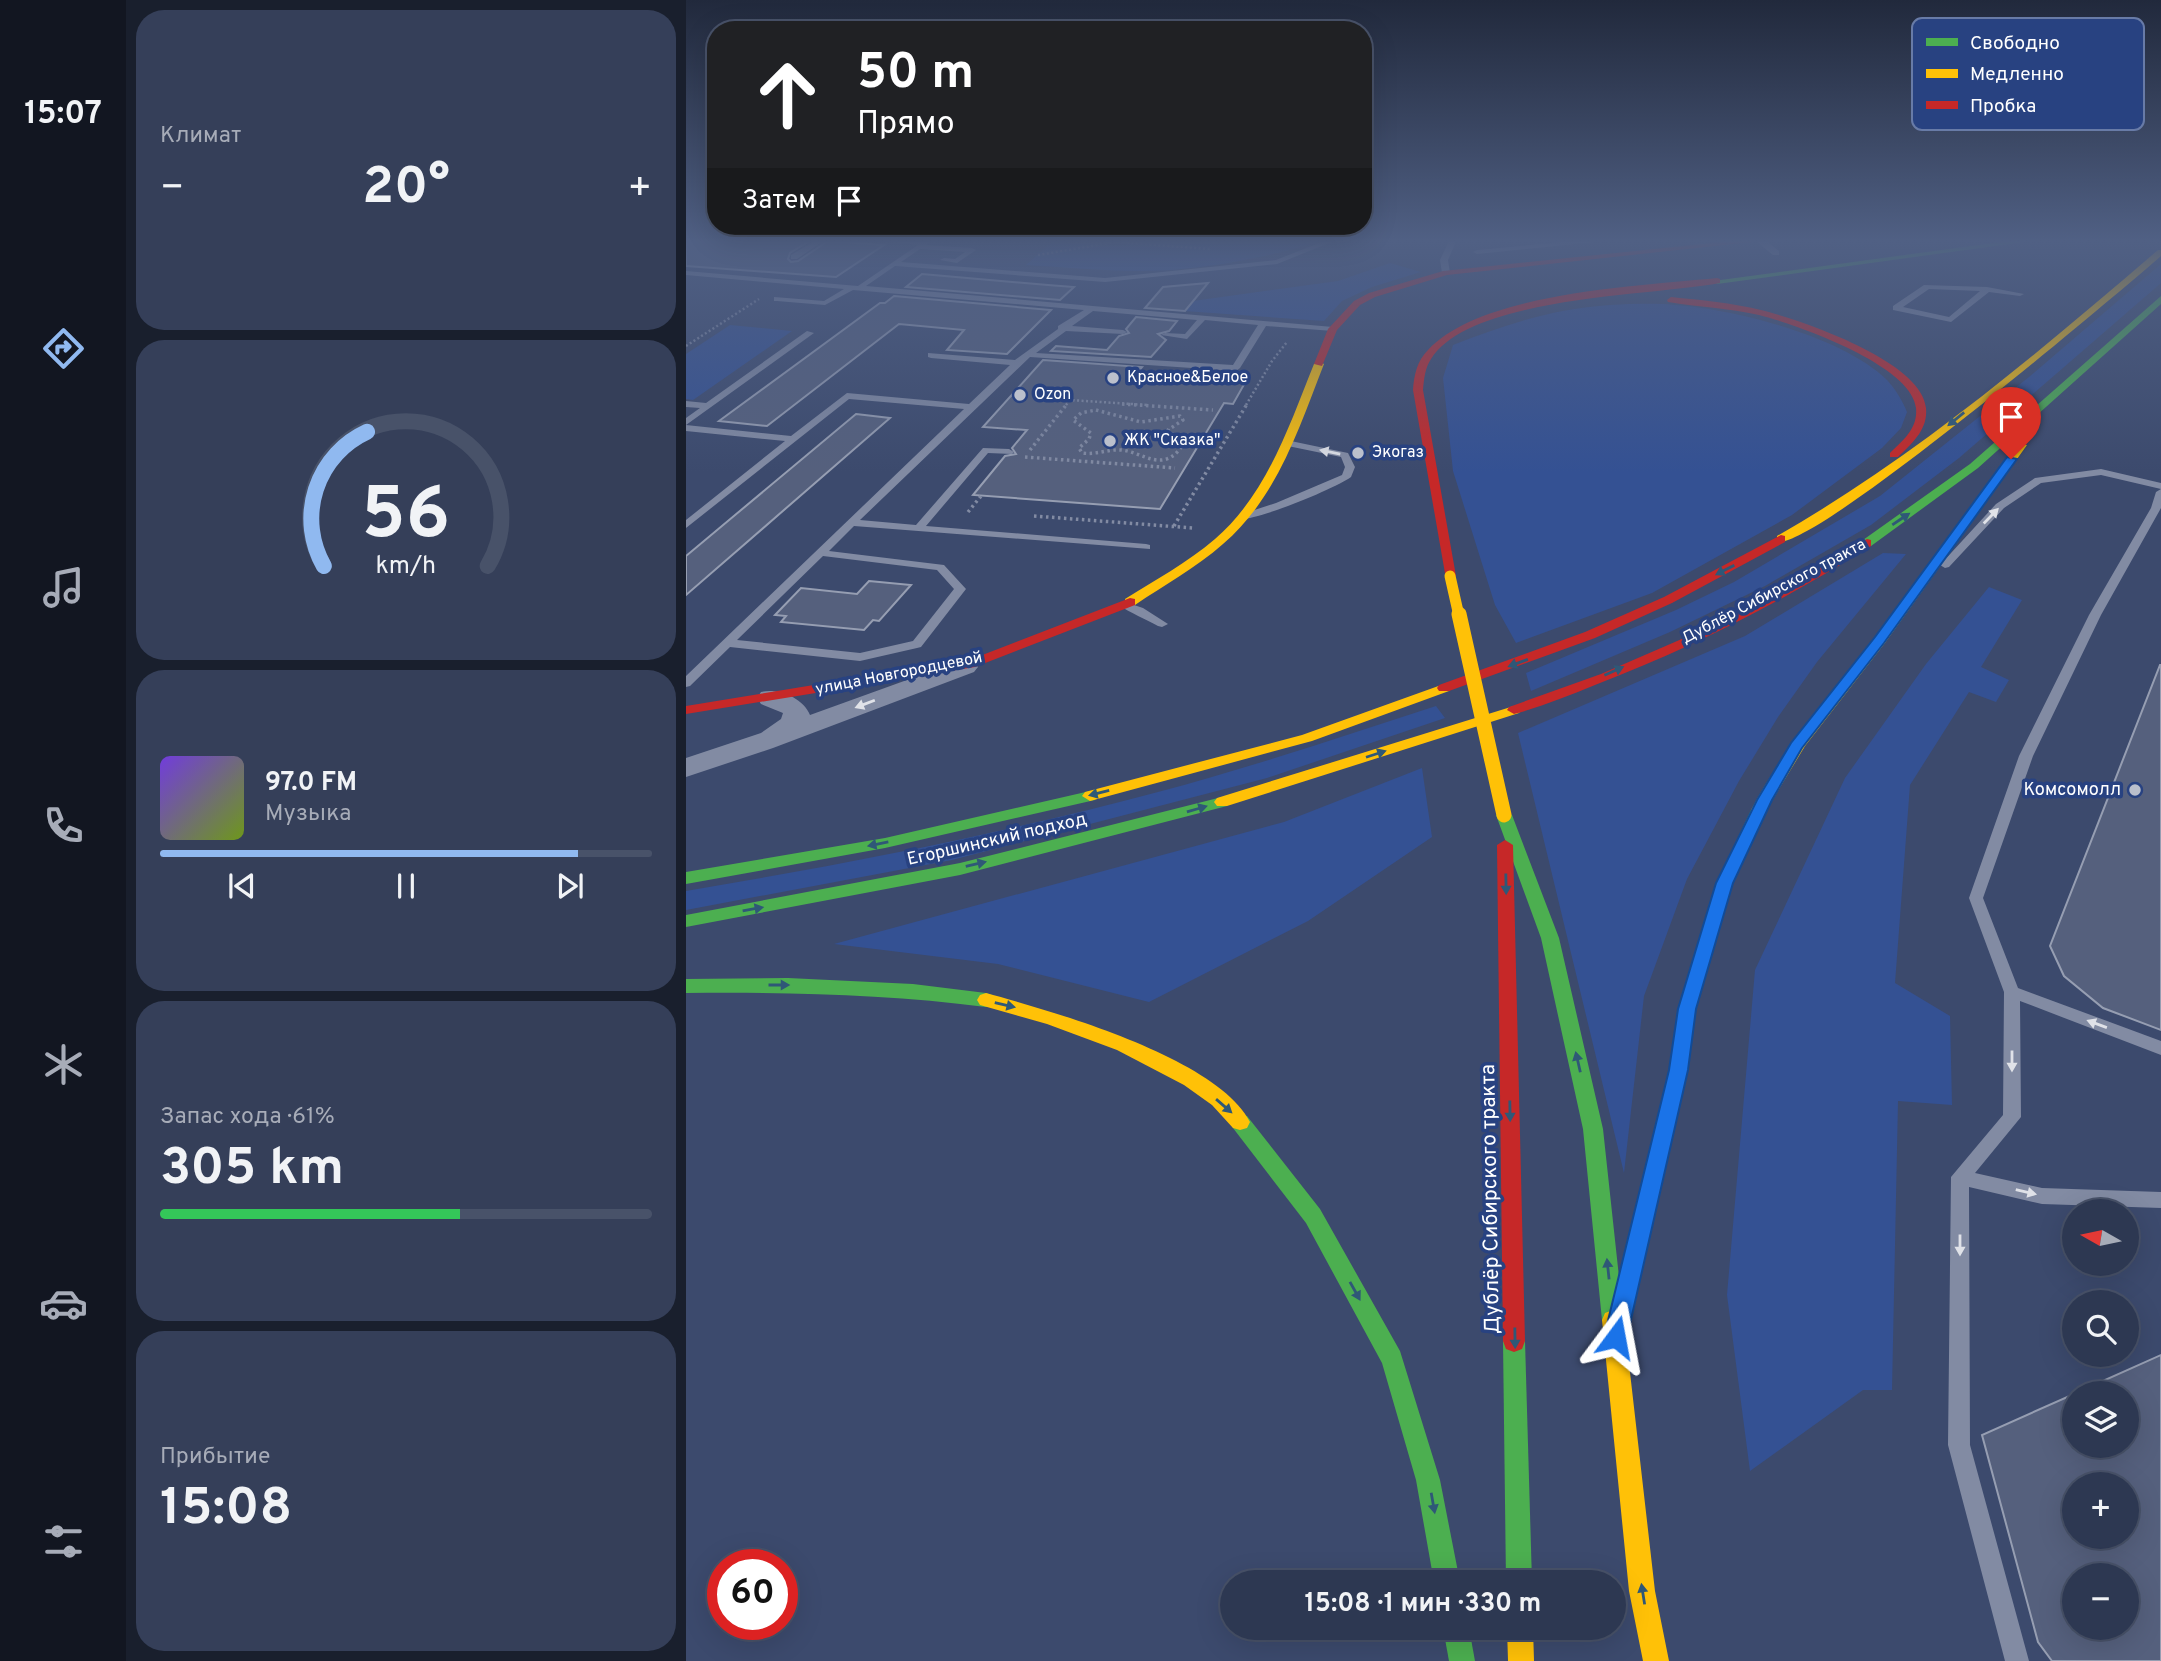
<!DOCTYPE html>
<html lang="ru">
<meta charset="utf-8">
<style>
:root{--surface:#2d3852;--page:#353f59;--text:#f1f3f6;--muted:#a7acb8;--line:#485269;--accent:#90b9f0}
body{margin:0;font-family:Overpass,sans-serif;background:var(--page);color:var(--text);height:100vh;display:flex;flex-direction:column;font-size:26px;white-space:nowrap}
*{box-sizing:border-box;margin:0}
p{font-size:23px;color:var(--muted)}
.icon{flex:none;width:38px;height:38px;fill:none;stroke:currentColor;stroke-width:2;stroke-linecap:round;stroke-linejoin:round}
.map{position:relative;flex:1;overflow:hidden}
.sheet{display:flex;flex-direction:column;gap:10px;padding:10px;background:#191f2d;width:560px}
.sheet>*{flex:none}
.banner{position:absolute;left:21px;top:21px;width:665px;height:214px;border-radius:28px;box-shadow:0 7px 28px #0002,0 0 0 2px var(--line);background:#202124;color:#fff;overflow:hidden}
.needle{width:46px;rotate:279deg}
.fabs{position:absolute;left:1376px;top:1199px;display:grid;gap:14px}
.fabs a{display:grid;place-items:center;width:77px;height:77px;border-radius:50%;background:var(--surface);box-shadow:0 7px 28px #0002,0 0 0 2px var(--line);font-size:35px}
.speed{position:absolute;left:21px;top:1549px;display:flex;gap:14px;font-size:35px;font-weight:700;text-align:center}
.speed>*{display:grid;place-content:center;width:91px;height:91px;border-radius:50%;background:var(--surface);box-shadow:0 7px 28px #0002,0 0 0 2px var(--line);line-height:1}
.speed .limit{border:10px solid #d22;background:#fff;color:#111}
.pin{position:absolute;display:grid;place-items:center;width:60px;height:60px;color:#fff;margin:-72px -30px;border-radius:50% 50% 50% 0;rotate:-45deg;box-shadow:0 0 7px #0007}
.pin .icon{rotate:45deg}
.me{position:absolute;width:77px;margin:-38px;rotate:13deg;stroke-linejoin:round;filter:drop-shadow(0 0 5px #0008)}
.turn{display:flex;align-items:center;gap:24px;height:147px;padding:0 35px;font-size:32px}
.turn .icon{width:91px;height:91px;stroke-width:2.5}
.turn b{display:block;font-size:49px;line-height:60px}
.then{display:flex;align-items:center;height:66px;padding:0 35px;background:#0003;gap:14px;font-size:26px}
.big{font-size:52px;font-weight:700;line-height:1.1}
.sheet .widget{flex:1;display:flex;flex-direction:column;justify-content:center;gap:10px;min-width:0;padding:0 24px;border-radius:28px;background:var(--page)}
.sheet .dial{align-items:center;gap:0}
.dial svg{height:182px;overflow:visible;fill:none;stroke:var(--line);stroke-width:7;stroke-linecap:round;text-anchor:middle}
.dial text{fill:var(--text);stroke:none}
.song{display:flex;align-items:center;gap:21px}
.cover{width:84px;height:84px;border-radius:10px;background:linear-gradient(135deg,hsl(260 70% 55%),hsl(80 70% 35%))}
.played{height:7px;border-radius:4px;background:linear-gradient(90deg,var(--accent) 85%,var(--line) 85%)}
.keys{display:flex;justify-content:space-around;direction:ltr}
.heat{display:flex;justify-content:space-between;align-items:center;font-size:38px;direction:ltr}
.charge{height:10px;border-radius:5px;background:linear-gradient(90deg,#34c759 61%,var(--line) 0)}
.trip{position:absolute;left:534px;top:1570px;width:406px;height:70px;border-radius:35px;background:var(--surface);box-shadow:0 7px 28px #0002,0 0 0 2px var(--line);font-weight:700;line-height:70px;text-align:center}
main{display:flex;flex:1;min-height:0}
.tab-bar{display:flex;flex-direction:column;width:126px;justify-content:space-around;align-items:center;background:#121621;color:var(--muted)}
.tab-bar .icon{width:49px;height:49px}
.tab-bar .selected{color:var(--accent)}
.tab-bar b{font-size:32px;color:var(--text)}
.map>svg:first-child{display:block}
.green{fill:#345193}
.building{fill:#55607d;stroke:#969eb2;stroke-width:2;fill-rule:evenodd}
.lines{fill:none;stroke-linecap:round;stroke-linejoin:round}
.path-far1{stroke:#828ba3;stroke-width:2.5;stroke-dasharray:2 2.5;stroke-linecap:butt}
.path{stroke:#828ba3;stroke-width:3.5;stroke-dasharray:2.5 3.5;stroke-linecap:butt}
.lane{fill:#828ba3;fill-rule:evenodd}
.street{fill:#828ba3;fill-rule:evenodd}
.fast{fill:#4caf50;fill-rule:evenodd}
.slow{fill:#ffc107;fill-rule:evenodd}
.jam{fill:#c62828;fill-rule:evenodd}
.slow-bridge-far1{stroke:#ffc107;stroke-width:11}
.slow-bridge{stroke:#ffc107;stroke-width:15}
.oneway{fill:#2f5877}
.oneway2{fill:#e0e2e8}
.route{fill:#1a73e8;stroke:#114b97;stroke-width:2}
.poi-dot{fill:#bbc0cc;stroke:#284281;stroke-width:2.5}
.labels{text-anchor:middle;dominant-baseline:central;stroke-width:7;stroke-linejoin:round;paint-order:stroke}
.far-poi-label{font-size:16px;fill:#fff;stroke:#284281;text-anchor:start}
.far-street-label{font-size:16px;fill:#fff;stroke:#284281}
.poi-label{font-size:18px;fill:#fff;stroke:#284281;text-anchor:end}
.street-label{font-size:18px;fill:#fff;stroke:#284281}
.near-street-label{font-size:21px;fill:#fff;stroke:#284281}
.key{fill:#284281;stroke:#687ba7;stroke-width:2}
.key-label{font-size:19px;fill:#fff}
</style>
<main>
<nav class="tab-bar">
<b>15:07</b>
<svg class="icon selected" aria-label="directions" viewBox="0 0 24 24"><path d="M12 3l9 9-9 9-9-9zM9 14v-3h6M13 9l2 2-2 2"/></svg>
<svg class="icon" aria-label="music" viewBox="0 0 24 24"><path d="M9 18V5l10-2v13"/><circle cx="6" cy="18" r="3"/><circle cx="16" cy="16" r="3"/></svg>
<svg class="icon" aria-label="phone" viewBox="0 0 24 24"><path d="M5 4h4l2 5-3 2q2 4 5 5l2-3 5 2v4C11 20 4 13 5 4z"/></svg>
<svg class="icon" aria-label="climate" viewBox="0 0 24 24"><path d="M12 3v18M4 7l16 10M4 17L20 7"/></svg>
<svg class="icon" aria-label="car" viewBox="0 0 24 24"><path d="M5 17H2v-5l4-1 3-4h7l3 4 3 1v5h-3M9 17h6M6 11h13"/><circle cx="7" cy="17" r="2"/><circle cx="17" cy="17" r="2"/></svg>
<svg class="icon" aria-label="filters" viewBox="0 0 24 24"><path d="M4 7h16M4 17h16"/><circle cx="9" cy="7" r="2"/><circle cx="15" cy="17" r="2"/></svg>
</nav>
<section class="sheet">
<div class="widget"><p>Климат</p>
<div class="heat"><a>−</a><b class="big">20°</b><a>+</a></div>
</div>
<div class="widget dial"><svg viewBox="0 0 100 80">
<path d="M14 69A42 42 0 1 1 86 69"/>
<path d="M14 69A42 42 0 0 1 33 10" stroke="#90b9f0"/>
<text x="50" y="56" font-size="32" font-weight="700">56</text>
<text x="50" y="72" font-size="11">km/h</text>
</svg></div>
<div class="widget">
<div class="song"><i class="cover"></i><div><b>97.0 FM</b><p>Музыка</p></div></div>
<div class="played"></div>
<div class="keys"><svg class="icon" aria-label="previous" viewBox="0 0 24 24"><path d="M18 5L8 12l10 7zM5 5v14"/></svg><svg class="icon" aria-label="pause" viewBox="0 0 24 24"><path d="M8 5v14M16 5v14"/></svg><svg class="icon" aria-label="next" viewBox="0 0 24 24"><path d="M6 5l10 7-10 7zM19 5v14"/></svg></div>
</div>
<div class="widget"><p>Запас хода · 61%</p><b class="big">305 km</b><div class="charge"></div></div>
<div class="widget"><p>Прибытие</p><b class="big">15:08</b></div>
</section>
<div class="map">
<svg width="1475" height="1661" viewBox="0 0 1475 1661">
<rect width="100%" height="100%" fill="#3c4a6d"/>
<g class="green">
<path d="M477,239L632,242C588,255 542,265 496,269C444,274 391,268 340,265L366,242L429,246Z"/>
<polygon points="704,263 735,272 686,287 656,301 638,321 456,308 652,281"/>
<polygon points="1475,264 1475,283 1273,458 1185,525 1079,586 984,632 845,691 840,673 990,610 1048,582 1194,496 1343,377"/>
<path d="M924,305C946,304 968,303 989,305C1049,309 1158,337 1201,380C1210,390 1216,400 1221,412L1215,428L1196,448L1106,515L966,593L830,643L809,605L767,471L757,378L767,345C821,324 866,309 924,305Z"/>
<polygon points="44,325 106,331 7,400 0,399 0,354"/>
<polygon points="1197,553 1220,554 1131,662 1092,717 1053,781 1001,879 958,996 938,1173 832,733 1059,636"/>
<polygon points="1303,587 1336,600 1295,667 1323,680 1310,702 1283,692 1224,785 1209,983 1264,1016 1266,1105 1212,1101 1206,1390 1177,1390 1064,1471 1041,1295 1069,970 1159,778 1240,664"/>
<path d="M750,706L759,718L581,778L266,860L0,910V891C159,864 316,834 472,792C566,767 658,736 750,706Z"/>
<polygon points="736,768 746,837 622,921 463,1002 312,964 148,944 598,822"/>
</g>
<g class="building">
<polygon points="0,239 125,240 104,253 102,259 105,262 112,261 142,241 198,245 150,277 0,266"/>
<polygon points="236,274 362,285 388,287 374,300 220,287"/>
<polygon points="522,283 499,311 459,308 477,287"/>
<polygon points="208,296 365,310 321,354 261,350 278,330 213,324 81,426 33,421 194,303 199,303"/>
<polygon points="450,317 491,321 483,331 472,334 480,340 465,357 365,351 370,346 421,350 433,336 443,333 440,329"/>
<polygon points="357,360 456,367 450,374 560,381 547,404 538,403 474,509 287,495 319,456 330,454 326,448 341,430 297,427"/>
<polygon points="170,414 204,418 0,595 0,556"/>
<polygon points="183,581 225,585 193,621 187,620 178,630 95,622 100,616 89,615 115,588 171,594"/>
<polygon points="1474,665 1475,665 1475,1030 1417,1008 1378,976 1364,946"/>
<path d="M1475,1355V1661H1366L1352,1642L1296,1435L1388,1394V1446H1440V1393H1390ZM1388,1484H1440V1536H1388ZM1388,1575H1440V1628H1388Z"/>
</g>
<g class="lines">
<g class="path-far1">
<polyline points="382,239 419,242"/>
<polyline points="439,241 455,239"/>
<polyline points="352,255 429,242 524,249"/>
<polyline points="0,346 73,299"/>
<polyline points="380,405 384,400 461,405"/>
<polyline points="560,405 586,361 601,342"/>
</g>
<g class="path">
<polyline points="436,404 527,410"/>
<path d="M410,410L455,422L494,416L497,420L482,430L495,441L496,446C477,474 457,452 435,450C422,449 410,455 396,453L393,448L403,439L405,433L387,420L395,413Z"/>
<polyline points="344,450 381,404"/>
<polyline points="339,457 489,468"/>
<polyline points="282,512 295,496"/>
<polyline points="348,516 507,528"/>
<polyline points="488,526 561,404"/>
</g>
<g class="lane">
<polygon points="132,239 140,239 111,259 105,259 105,255"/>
<path d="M189,239L240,240L244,242L240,245L286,248L290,250L271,263L254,260L258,258L269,259L279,252L234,249L215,262L419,278L590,260L643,239H653L591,264L419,282L209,266L180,286L647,327L651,329L647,331L580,326L554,368L550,371L344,357L174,520L230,525L297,448L323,449L328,452L326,454L302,453L240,526L460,544L464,545V549L168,526L143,551L258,565L280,589L235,647L231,648L174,661L44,647L4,686L0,687V676L278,409L163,399L0,528V520L99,441L0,431V425L105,436L161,393L283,404L324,365L245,358L242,357V353L329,360L372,329V326L398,310L167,290L139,305L91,301H88V297L138,301L158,289L0,275V271L172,286L232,245ZM407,311L511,320L499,334L479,333L475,335L501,339L519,320L572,325L547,365L350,353L380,331L437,334L441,332L437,330L386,326ZM137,556L251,570L268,589L227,641L174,653L51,640Z"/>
<polygon points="764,239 771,239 762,260 764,273 760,275 756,273 754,260"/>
<polygon points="909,239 938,239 791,254 787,252 791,250"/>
<polygon points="1072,239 1078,239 1093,251 1093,255 1087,255 1072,243"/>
<path d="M1238,285L1301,287L1338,294L1334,296L1303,292L1265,322L1207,310V306ZM1243,289L1294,291L1263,317L1217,307Z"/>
<polygon points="121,331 128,333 0,425 0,418 14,408 0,407 0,401 20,403"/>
<path d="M600,440L662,453L669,467L665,477C650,488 571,521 553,519V515L590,503L656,475L659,467L655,457L597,445V441Z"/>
<polygon points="1415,469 1475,483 1475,489 1415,475 1355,483 1318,508 1263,567 1259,568 1254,565 1310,504 1349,478"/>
<polygon points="1475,489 1475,508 1415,615 1347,756 1297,898 1332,988 1475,1041 1475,1055 1334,1001 1335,1117 1289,1173 1356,1188 1475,1192 1475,1208 1356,1204 1283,1187 1284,1445 1343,1661 1319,1661 1262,1445 1265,1177 1317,1115 1318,992 1283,898 1333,756 1403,615 1465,508 1470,492"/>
<path d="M439,602L457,608L482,624L476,627L472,626C460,619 444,613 433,605Z"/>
</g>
<path class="street" d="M279,659L288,662L292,667L288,672L87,748L0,777V758L75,733L95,719L97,713L75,704L71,698L75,692C93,688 117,698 124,715Z"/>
<g class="fast">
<polygon points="1336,239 1360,239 1031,284 1027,281"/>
<polygon points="1475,296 1475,304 1292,468 1185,546 1177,546 1177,540 1284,464"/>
<polygon points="404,791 409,792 412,796 409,800 199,848 0,884 0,872 199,838"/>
<polygon points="536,797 541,798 544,802 541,806 274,875 0,927 0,915 274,863"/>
<polygon points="1073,805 1081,810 1047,883 1010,1009 1002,1070 941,1337 938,1345 930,1348 922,1345 919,1337 921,1328 916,1320 897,1129 855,938 810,815 818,810 826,815 873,938 917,1129 933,1277 984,1070 992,1009 1031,883 1065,810"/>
<path d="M102,978L227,984L300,993L306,995L309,1000L306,1005L300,1007C200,994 101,992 0,993V979Z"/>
<polygon points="554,1114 561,1116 634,1209 714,1351 754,1480 774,1582 748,1582 730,1480 696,1363 620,1223 547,1128 544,1122 547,1116"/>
<polygon points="828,1330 836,1333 839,1341 846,1582 820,1582 817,1341 820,1333"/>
<polygon points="757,1628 783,1628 789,1661 763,1661"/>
</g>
<g class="slow">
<path d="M1472,250H1475V256C1428,297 1131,548 1091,542V536C1228,458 1352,353 1472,250Z"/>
<path d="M633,361L638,364C613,428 591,498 537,544C510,568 478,585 449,605H439V599C469,580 501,563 529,539C581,494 603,426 628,364Z"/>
<path d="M1332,443L1341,445L1199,643L1119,746L1078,814H1068L1065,810C1099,746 1146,694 1190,637C1238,573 1283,506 1332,443Z"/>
<polygon points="758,684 765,688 763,691 626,741 404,801 396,796 399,792 616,735"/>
<polygon points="828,706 833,707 835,710 833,713 541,806 531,806 528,802 531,798"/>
<path d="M300,993C366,1011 532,1058 564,1122L561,1128L554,1130L547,1128L526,1105L498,1085L431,1050L361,1024L294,1005L291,1000L294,995Z"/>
<polygon points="927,1310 935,1313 938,1320 969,1591 983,1661 957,1661 943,1591 916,1320 919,1313"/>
<polygon points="821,1628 847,1628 848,1661 822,1661"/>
</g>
<g class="jam">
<polygon points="1064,239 1093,239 761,275 689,297 674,305 651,330 636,366 628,364 642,329 668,301 683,293 757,271"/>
<path d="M1031,278L1034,279V283C966,296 784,296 745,359C739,368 738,379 737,390L770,576L764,580L760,579L727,390C728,375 731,361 742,350C796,292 954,286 1031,278Z"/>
<path d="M985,297C1015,300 1046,303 1075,310C1115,320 1236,361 1240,408C1242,430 1226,443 1212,457H1204V453C1217,440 1232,429 1230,408C1226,365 1109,324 1073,315C1043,308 1012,307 982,302L981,300Z"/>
<polygon points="1095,535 1099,536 1099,542 986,603 909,638 763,691 753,691 751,688 753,685 899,632 978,597"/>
<path d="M1181,539L1185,540V546C1097,601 1006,648 909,685C882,696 855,707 828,714L821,710L823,707L915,674L1005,635L1093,590Z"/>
<polygon points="444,598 449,599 449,605 289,667 0,714 0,706 286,659"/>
<polygon points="819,840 827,845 839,1341 836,1349 828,1352 820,1349 817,1341 811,845"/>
</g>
<polyline class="slow-bridge-far1" points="764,576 773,616"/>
<polyline class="slow-bridge" points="773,614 818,815"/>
</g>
<defs><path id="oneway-solid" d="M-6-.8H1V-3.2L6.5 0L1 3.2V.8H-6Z" transform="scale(1.75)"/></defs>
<g class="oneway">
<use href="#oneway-solid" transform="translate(1270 419) rotate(141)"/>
<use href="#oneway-solid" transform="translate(1215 519) rotate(-34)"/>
<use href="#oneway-solid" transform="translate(1039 570) rotate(153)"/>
<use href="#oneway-solid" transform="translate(832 663) rotate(160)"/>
<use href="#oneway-solid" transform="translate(928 671) rotate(-24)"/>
<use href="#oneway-solid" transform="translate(690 754) rotate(-18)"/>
<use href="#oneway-solid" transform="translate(413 793) rotate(166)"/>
<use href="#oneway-solid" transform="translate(511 809) rotate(-16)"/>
<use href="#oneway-solid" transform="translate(192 844) rotate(169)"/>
<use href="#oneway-solid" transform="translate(290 864) rotate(-13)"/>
<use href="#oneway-solid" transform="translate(820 884) rotate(89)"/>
<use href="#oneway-solid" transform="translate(67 909) rotate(-10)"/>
<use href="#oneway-solid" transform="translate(93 985)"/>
<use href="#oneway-solid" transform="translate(319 1005) rotate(13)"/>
<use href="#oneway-solid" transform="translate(892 1062) rotate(-103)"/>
<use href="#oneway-solid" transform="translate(538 1106) rotate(41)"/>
<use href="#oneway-solid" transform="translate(824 1111) rotate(89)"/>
<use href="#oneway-solid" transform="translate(922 1269) rotate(-96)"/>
<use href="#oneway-solid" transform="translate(669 1291) rotate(61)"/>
<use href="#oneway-solid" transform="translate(829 1338) rotate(89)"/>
<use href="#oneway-solid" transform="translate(747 1503) rotate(80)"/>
<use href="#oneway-solid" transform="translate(957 1594) rotate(-99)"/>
</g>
<g class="oneway2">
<use href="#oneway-solid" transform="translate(644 452) rotate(-168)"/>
<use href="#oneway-solid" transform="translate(1305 516) rotate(-46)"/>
<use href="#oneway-solid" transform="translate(179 704) rotate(159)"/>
<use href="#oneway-solid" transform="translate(1411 1024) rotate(-160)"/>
<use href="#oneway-solid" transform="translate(1326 1061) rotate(90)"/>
<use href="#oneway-solid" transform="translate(1340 1192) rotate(13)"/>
<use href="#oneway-solid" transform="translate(1274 1245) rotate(90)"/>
</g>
<linearGradient id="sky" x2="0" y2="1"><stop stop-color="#21293c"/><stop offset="0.51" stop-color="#506084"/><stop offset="1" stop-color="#506084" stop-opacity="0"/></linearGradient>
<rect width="1475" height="472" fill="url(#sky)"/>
<polygon class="route" points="1321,457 1331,459 1198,643 1116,748 1086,800 1047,883 1010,1009 1002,1070 941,1337 938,1345 930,1348 922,1345 918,1337 983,1070 992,1009 1030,883 1071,800 1105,743 1189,637"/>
<g class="poi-dot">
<circle cx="427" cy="378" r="7"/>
<circle cx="334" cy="395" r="7"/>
<circle cx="424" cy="441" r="7"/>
<circle cx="672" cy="453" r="7"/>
<circle cx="1449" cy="790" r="7"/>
</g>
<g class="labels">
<g class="far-poi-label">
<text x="441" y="378">Красное&amp;Белое</text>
<text x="348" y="395">Ozon</text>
<text x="438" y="441">ЖК "Сказка"</text>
<text x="686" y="453">Экогаз</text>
</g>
<g class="far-street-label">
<text transform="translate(1088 592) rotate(-28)">Дублёр Сибирского тракта</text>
<text transform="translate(213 674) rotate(-11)">улица Новгородцевой</text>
</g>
<g class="poi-label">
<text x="1435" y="790">Комсомолл</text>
</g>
<g class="street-label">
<text transform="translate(311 840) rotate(-13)">Егоршинский подход</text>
</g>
<g class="near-street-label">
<text transform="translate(805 1199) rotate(-91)">Дублёр Сибирского тракта</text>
</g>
</g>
<rect x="1226" y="18" width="232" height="112" rx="10" class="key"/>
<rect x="1240" y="38" width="32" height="8" fill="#4caf50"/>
<rect x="1240" y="69" width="32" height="9" fill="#ffc107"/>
<rect x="1240" y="101" width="32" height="8" fill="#c62828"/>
<g class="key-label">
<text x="1284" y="49">Свободно</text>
<text x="1284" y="80">Медленно</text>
<text x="1284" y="112">Пробка</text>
</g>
</svg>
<div class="fabs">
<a><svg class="needle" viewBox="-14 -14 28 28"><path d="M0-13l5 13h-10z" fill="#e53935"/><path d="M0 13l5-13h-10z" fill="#a7acb8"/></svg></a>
<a><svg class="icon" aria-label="search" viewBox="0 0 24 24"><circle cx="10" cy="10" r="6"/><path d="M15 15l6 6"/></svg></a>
<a><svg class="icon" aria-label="layers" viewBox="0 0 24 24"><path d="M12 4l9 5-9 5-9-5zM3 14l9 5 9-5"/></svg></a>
<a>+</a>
<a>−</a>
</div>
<div class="speed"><div class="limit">60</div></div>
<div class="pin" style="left:1325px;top:459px;background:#d93025"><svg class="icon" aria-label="arrive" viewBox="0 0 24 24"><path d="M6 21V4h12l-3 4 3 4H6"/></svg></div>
<svg class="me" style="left:930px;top:1337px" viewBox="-20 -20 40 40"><path d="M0-17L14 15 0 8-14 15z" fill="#1a73e8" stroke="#fff" stroke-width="4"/></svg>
<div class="trip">15:08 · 1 мин · 330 m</div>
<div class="banner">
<div class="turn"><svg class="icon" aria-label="ahead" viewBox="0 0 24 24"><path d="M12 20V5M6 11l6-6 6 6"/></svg><div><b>50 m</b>Прямо</div></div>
<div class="then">Затем<svg class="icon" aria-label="arrive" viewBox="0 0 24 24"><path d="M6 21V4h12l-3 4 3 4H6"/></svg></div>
</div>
</div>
</main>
